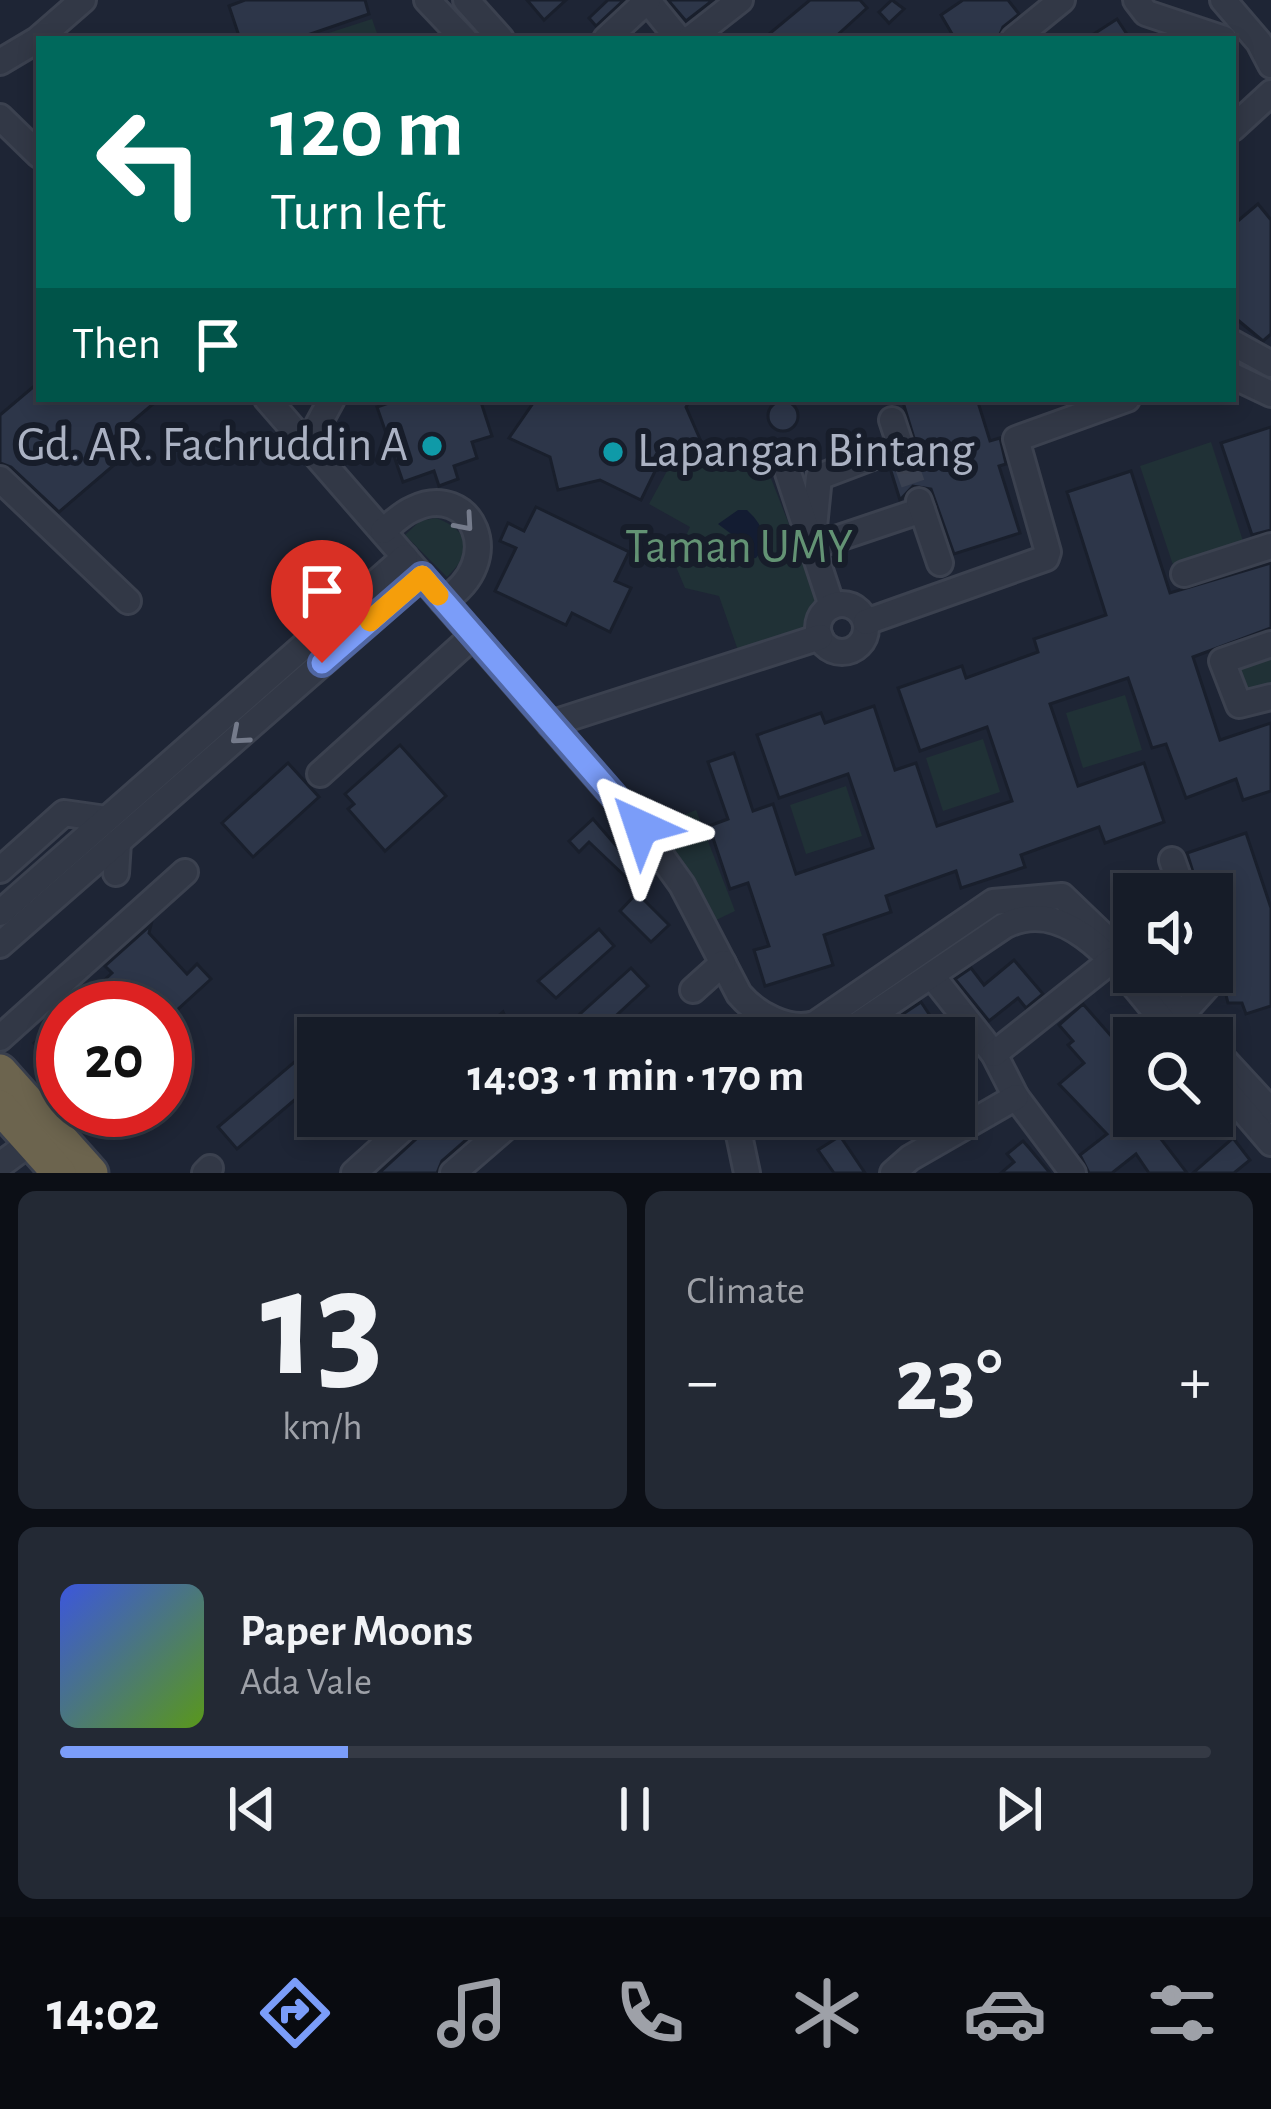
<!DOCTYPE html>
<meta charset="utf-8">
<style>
:root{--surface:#161c28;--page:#232934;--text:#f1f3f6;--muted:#9ea1a8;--line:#353a45;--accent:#7b9df9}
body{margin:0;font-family:"Alegreya Sans",sans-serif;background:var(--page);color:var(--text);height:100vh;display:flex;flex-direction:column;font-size:45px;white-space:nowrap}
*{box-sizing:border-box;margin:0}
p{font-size:39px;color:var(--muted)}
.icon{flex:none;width:66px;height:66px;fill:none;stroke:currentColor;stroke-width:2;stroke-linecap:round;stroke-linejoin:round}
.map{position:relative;height:1173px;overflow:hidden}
.drawer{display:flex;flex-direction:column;gap:18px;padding:18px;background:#0c0f16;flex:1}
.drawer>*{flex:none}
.top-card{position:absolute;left:36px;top:36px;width:1200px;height:366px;border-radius:0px;box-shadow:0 6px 18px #0003,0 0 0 3px var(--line);background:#00695c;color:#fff;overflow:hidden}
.buttons{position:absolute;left:1113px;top:873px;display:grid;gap:24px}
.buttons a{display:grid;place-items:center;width:120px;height:120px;border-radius:0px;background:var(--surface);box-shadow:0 6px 18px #0003,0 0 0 3px var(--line);font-size:60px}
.speed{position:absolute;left:36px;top:981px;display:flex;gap:24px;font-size:60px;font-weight:700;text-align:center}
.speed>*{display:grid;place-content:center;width:156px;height:156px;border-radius:50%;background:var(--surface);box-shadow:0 6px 18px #0003,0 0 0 3px var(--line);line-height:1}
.speed .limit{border:18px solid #d22;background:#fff;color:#111}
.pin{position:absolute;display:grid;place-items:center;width:102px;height:102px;color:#fff;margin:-123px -51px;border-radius:50% 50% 50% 0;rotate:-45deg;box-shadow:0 0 12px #0007}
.pin .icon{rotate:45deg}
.me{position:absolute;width:132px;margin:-66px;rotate:318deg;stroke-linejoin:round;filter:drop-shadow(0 0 9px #0008)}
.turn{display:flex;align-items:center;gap:42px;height:252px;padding:0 36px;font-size:54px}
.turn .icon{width:156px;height:156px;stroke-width:2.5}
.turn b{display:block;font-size:84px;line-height:102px}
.then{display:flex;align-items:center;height:114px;padding:0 36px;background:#0003;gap:24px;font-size:45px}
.big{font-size:90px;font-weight:700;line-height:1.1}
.drawer .tile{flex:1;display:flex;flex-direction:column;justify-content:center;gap:18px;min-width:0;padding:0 42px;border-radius:18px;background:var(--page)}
.drawer .dial{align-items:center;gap:0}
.dial b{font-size:156px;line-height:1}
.song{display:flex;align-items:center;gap:36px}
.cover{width:144px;height:144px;border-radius:18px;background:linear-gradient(135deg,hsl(230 70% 55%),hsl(90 70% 35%))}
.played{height:12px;border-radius:6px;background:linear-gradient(90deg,var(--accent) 25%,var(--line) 25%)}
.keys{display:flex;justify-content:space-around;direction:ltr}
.heat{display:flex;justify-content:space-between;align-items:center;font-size:66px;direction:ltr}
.drawer .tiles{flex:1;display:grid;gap:18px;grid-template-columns:1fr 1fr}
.tile:last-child{grid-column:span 2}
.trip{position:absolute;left:297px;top:1017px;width:678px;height:120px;border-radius:0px;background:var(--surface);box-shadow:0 6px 18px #0003,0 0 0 3px var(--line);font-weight:700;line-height:120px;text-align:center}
.tabs{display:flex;height:192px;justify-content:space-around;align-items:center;background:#090b10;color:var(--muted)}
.tabs .icon{width:84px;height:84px}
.tabs .on{color:var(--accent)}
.tabs b{font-size:54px;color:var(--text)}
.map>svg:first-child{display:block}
.green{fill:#203136}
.water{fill:#131c32}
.building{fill:#2d3649;stroke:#191f2c;stroke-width:3}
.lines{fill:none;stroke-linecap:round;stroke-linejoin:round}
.minor-tunnel{stroke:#3a4151;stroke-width:24;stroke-dasharray:24 12;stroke-linecap:butt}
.minor-casing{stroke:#3b414f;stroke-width:30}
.highway-casing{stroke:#393f4d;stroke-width:39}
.minor{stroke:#323846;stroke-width:24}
.highway{stroke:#6c644e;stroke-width:33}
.oneway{stroke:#757b8b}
.route-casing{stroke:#5066a2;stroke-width:30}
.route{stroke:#7b9df9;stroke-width:21}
.slow{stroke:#f59e0b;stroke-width:21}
.culture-dot{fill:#0f9aa8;stroke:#171d2a;stroke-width:4.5}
.labels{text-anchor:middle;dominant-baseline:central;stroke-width:12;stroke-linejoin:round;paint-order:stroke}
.poi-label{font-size:48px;fill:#abb2c3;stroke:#171d2a;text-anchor:end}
.park-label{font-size:48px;fill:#639374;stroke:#171d2a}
</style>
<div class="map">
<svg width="1271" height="1173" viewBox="0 0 1271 1173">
<rect width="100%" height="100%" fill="#1e2535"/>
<g class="green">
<polygon points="372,19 379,39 310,39"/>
<polygon points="1211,442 1243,541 1173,565 1140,466"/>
<polygon points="757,443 820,603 802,638 740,656 719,596 685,588 674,562 690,527 649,504 667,471"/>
<path d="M436,518C471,531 473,552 447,577L405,535L420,521Z"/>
<polygon points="1271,657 1271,686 1246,694 1238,668"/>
<polygon points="1125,695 1142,750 1083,768 1066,713"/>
<polygon points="983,739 1000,792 943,811 926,758"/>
<polygon points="846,786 862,836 806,854 790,805"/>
<polygon points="696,810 735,911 710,923 653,828"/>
</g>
<path class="water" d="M738,510H747C762,524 771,540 756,558L744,559L738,539L718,524Z"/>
<g class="building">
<polygon points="245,0 365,0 369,14 296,39 240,39 229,6"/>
<polygon points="527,0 566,0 544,20"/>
<polygon points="608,0 624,0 596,26 589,18"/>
<polygon points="668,0 713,0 686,21"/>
<polygon points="810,0 860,0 867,8 833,39 763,39"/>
<polygon points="892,0 904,9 889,23 879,12"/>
<polygon points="963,0 1008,0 1019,14 1003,27 998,39 955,39 941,15"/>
<polygon points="1117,19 1130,39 1086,39"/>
<polygon points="1258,204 1271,220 1271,334 1263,341 1233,316 1233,225"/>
<polygon points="39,382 39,399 159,399 107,443 121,459 59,512 11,467 0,463 0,415"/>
<polygon points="400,399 480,399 492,436 472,442 477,458 454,466 458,479 439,486 434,471 403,482 377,407"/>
<polygon points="536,399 691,399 686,407 703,446 660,461 641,500 600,480 558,490 550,457 509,438"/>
<polygon points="902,399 977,399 990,441 1000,438 1006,464 999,466 1020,533 954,554 931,489 913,486 900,500 890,468 909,475 921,461"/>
<circle cx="783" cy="416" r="15"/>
<polygon points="1271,427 1271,530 1252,535 1221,443"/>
<polygon points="1131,471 1170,593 1271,563 1271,628 1193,657 1220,740 1271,723 1271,791 1243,800 1236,779 1186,798 1166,744 1152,748 1128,678 1050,704 1078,786 1144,763 1164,822 1105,843 1099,827 1021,855 1025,867 961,888 956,871 886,896 891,912 824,935 833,965 765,986 754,950 769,946 748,883 730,889 709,826 728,819 708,762 734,753 753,811 773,804 796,874 873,848 848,774 779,798 757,735 821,713 825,723 874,706 895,770 916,763 937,826 1012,801 987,727 920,751 898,688 962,666 966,678 1038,652 1034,639 1106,615 1067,492"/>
<polygon points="536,507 629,552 615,581 631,588 610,632 572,613 566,625 495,591 516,548 500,541 508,523 524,531"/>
<polygon points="400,745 446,796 385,851 348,809 354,804 345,794"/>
<polygon points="288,763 319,797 253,857 222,823"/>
<polygon points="593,819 638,871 629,880 589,842 579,852 569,841"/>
<polygon points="1246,833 1271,908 1271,1006 1246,1014 1242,1003 1228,1003 1225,991 1227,975 1212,965 1212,894 1200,894 1187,853"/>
<polygon points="637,893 669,925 651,942 620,911"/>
<polygon points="151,925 149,933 187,974 197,964 211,979 165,1021 165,1008 74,1008 112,973 105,966"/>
<polygon points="599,929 614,946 556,998 538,981"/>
<polygon points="1014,960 1043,994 1026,1008 1018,998 989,1021 955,979 971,968 984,985"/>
<polygon points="631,968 648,986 592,1038 586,1038 571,1022"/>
<polygon points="921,1002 945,1038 903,1038 891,1022"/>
<polygon points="1083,1004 1112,1037 1137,1016 1156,1038 1134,1038 1134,1116 1164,1116 1151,1126 1187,1173 1149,1173 1136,1154 1112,1173 1089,1173 1080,1155 1107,1134 1059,1084 1084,1063 1068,1045 1073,1041 1059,1025"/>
<polygon points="503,1012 515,1038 473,1038"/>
<polygon points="63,1017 63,1072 34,1043"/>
<polygon points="345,1019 361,1038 323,1038"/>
<polygon points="318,1042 318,1080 237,1149 218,1127"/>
<polygon points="954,1068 972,1096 954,1108"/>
<polygon points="435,1116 490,1119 442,1161 437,1173 379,1173 428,1128"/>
<polygon points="894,1116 939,1116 908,1137"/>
<polygon points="840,1136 865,1173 834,1173 818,1150"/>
<polygon points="1233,1138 1250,1160 1234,1173 1193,1173"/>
<polygon points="1023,1141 1030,1149 1050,1173 1001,1173 1014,1162 1007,1154"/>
</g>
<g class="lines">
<polyline class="minor-tunnel" points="905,461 919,501"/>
<g class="minor-casing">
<g id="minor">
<polyline points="427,0 464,39"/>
<polyline points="466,0 501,39"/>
<polyline points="647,0 679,39"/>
<polyline points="1136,0 1146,13 1224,39"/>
<polyline points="1223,0 1259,42 1271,65"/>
<polyline points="606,39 648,0"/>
<polyline points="690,39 740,0"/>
<polyline points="1014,39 1062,0"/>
<polyline points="0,62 37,40 83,0"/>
<polyline points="0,117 39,155"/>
<polyline points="1233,128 1271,93"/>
<polyline points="1233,343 1271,364"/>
<polyline points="1233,376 1271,394"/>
<path d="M267,399L641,828L682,885L739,994C756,1014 788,1032 815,1024L993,902L1062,896L1134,965"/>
<polyline points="892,420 905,459"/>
<polyline points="307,445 332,399"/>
<polyline points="901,446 819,477 812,547 922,510"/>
<polyline points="788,473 832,606"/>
<polyline points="0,479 128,601"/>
<polyline points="919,501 940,563"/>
<path d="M383,531C392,524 401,514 413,509C471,481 509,560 443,601"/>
<polyline points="1184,574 1271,546"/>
<circle cx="842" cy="628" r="24"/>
<polyline points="866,622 1046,558 1048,552 1016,439 1127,399"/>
<polyline points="1271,644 1222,661 1239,705 1271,697"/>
<polyline points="550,724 820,637"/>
<polyline points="320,774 473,636"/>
<polyline points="1172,860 1184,894"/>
<polyline points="0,870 64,813 106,819"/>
<polyline points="116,873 118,842"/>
<polyline points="0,913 405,557"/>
<polyline points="0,945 422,576"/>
<polyline points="1141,972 1204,1038"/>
<polyline points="932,976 994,1054 1016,1097 1073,1173"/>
<polyline points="693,990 723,963"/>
<polyline points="1182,1014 1212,981"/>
<polyline points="0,1038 185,872"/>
<path d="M838,1038L1004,926C1076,888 1136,994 1178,1038"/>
<polyline points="1212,1047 1271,1111"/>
<polyline points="994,1054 1112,960"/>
<polyline points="1212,1074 1271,1143"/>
<polyline points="741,1116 739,1135 747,1173"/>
<polyline points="0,1165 19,1151"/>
<polyline points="205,1173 210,1168"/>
<polyline points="354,1173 417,1116"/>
<polyline points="453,1173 519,1116"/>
<polyline points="893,1173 910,1158 1016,1097"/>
</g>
</g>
<g class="highway-casing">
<g id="highway">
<polyline points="0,1071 91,1173"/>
<polyline points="0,1107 59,1173"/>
</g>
</g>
<use href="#minor" class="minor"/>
<use href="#highway" class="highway"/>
</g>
<defs><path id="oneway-chevron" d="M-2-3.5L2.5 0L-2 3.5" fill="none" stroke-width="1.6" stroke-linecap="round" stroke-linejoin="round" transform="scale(3)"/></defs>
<g class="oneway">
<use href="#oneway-chevron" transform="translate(465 523) rotate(49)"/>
<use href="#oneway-chevron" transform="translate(239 736) rotate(139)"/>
</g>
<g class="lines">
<g class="route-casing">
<polyline id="route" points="322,663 422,576 641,827"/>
</g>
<use href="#route" class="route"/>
<polyline class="slow" points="370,621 422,576 438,595"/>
</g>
<g class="culture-dot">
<circle cx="432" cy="446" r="12"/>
<circle cx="613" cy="452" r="12"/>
</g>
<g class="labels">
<g class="poi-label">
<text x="408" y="446">Gd. AR. Fachruddin A</text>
<text x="637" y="452" text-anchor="start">Lapangan Bintang</text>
</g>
<g class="park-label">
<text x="739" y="548">Taman UMY</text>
</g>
</g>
</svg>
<div class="buttons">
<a><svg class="icon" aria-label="sound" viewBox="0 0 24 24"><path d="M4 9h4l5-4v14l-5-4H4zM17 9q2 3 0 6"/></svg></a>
<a><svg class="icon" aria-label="search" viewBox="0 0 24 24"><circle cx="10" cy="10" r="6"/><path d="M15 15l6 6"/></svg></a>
</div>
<div class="speed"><div class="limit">20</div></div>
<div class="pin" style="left:322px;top:663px;background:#d93025"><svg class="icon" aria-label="arrive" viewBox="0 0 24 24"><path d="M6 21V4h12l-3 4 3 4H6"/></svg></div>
<svg class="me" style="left:641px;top:827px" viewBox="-20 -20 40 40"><path d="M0-17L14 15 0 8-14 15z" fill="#7b9df9" stroke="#fff" stroke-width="4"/></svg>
<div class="trip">14:03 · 1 min · 170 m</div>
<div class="top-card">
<div class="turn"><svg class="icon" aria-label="left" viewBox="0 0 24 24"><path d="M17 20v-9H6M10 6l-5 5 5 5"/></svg><div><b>120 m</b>Turn left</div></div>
<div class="then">Then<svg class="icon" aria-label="arrive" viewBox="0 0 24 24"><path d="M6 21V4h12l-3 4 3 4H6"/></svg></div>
</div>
</div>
<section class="drawer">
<div class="tiles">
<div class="tile dial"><b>13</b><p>km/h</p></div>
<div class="tile"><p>Climate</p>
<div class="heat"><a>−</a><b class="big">23°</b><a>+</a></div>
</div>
<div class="tile">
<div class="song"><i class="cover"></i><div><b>Paper Moons</b><p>Ada Vale</p></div></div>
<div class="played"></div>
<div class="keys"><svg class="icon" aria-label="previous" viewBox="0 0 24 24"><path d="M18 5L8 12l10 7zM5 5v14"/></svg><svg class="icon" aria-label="pause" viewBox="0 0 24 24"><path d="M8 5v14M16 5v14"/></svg><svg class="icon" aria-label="next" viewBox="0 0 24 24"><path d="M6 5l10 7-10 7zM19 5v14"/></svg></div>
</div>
</div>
</section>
<nav class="tabs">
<b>14:02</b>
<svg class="icon on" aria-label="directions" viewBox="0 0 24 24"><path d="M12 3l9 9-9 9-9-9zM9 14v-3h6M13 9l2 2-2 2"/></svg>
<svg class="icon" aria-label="music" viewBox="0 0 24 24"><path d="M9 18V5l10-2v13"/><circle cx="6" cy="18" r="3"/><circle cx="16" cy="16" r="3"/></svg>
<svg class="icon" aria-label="phone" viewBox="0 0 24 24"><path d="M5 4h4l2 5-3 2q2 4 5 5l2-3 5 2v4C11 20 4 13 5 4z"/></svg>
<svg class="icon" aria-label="climate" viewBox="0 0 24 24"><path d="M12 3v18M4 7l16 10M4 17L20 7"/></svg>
<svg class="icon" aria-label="car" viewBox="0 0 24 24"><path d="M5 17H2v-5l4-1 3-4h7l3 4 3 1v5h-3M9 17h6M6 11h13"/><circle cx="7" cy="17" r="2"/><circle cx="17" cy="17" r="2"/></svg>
<svg class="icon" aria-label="filters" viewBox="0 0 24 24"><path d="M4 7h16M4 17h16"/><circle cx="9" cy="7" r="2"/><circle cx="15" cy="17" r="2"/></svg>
</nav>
